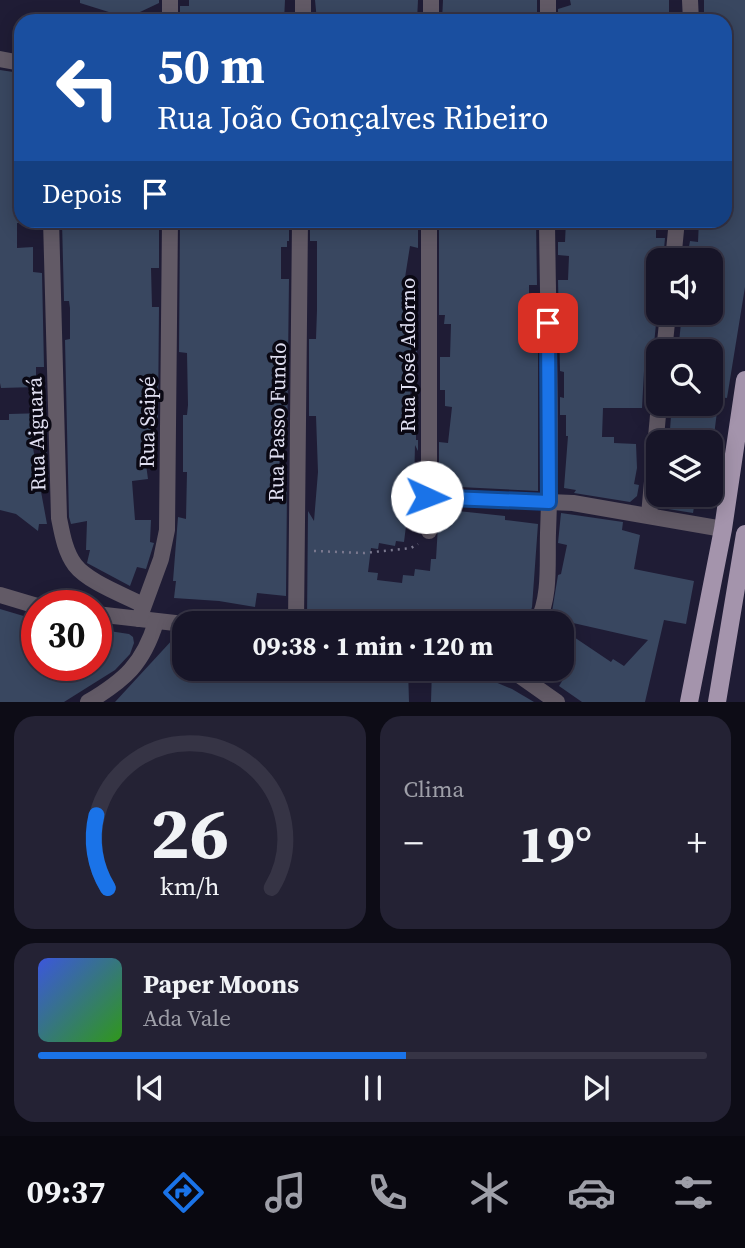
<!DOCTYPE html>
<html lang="pt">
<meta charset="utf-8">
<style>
:root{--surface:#171528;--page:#242234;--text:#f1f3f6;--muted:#9e9fa8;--line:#363445;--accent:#1a73e8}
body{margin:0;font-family:"Source Serif 4",serif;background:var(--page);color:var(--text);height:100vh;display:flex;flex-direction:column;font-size:26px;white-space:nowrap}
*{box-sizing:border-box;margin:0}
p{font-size:23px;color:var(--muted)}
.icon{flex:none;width:38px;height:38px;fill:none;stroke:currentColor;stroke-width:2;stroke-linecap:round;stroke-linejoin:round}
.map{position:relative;height:702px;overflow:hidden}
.details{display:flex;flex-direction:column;gap:14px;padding:14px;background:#0d0c16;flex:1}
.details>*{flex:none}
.banner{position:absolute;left:14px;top:14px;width:718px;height:214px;border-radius:21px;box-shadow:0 4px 18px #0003,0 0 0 2px var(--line);background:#1a4fa0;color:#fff;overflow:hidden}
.controls{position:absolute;left:646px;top:248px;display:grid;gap:14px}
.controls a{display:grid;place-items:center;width:77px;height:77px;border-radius:14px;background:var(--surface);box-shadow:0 4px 18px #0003,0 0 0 2px var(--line);font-size:35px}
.speed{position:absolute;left:21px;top:590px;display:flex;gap:14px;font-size:35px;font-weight:700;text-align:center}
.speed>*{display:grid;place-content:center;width:91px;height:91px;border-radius:50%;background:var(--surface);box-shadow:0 4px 18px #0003,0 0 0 2px var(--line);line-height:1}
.speed .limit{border:10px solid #d22;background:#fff;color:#111}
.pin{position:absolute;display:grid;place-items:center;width:60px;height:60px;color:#fff;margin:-30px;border-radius:14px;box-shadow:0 4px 10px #0006}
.me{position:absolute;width:77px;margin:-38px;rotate:92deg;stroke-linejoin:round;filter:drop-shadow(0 0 5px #0008)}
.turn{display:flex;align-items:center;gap:24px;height:147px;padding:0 28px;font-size:32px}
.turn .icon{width:91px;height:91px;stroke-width:2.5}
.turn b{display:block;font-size:49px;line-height:60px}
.then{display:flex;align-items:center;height:66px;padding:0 28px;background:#0003;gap:14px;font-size:26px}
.big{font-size:52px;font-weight:700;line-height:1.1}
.details .card{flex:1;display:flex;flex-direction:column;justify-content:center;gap:10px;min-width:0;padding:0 24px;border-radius:21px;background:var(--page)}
.details .dial{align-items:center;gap:0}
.dial svg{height:182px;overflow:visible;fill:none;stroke:var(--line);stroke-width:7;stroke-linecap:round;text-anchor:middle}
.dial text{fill:var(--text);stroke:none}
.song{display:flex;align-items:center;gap:21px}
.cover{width:84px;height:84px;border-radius:10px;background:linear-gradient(135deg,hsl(230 70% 55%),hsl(110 70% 35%))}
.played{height:7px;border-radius:4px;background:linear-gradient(90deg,var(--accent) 55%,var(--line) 55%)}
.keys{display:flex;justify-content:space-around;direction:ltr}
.heat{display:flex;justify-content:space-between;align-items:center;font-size:38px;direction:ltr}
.details .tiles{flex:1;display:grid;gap:14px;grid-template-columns:1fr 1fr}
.card:last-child{grid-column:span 2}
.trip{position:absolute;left:172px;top:611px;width:402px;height:70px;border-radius:21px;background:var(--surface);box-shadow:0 4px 18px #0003,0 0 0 2px var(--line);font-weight:700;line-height:70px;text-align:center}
.dock{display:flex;height:112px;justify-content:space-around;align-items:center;background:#090810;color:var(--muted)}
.dock .icon{width:49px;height:49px}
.dock .active{color:var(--accent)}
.dock b{font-size:32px;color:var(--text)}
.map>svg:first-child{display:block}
.building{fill:#394760}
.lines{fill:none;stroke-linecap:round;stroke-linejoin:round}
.path{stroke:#7a788e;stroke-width:2.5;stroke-dasharray:2 5;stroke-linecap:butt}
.minor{stroke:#625a66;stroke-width:16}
.primary{stroke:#a494ac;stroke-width:18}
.route-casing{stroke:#114b97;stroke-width:18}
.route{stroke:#1a73e8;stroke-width:12}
.labels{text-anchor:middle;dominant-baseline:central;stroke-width:7;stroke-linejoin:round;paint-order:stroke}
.street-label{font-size:21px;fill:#e0dff1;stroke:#0a0813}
</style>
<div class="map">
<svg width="745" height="702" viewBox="0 0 745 702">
<rect width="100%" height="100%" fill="#1f1c35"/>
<g class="building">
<polygon points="80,0 159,0 159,3 140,12 144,21 129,21 128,18 80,3"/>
<polygon points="189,0 285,0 284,21 180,21 180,6 189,6"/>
<polygon points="315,0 418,0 417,21 317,21"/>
<polygon points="443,0 537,0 537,14 533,15 533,21 442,21"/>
<polygon points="570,0 669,0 669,21 558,21 558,9 571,5"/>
<polygon points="704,0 745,0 745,287 727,398 710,396 710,352 678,352 682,313 710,313 710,261 684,261 684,252 688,252 690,241 698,242 699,220 727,220 728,196 724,195 724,21 704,21"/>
<polygon points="0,70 20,73 21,223 17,223 17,248 33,247 33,272 42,273 44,367 36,367 36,387 1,388 0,383"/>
<polygon points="68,220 159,220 159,268 151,268 152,307 159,307 158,422 151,423 153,445 147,446 149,456 145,457 148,479 132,481 135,520 151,520 150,542 154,543 146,569 137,567 130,586 87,563 90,550 86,550 87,521 71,524 69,517 65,340 70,339 70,308 69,301 64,301 62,222"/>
<polygon points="180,220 281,220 281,227 289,227 289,241 287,241 287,247 281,247 281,279 289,279 287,445 280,445 279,478 279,489 287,489 286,596 257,593 255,607 219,601 174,598 176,581 173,581 178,517 186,519 187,472 183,472 183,415 187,415 188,405 187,353 179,352"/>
<polygon points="316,220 406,220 406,226 418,228 418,248 410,246 404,284 413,286 405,323 416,325 417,354 407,352 402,379 409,381 408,387 411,388 408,413 416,414 416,440 418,440 418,451 415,445 414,487 401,486 400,504 418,506 418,528 406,526 404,542 396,541 395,546 379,543 378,549 371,548 368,572 378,573 377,580 402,583 403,575 414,576 415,569 430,571 431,559 436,559 439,509 505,516 505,520 538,524 532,607 527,623 354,623 355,616 324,613 323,622 307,620 308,511 314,521 318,472 316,416 309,416 309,339 316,339 317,310 317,241 310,241 310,226 316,226"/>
<polygon points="439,220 536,220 537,285 529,285 529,315 538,315 538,491 439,486 439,442 448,443 452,407 445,406 445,390 440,390 440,357 450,357 451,324 444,324 445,315 439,315"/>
<polygon points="566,220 619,224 619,220 656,220 656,238 665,238 663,261 658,261 658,304 654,344 650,344 649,353 645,353 642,408 603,408 602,437 614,437 614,443 636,444 637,468 634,484 639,485 637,496 630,502 574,493 576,490 564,488 568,436 566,436 566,415 560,415 560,397 564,398 564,372 560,371 558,280 568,280 569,256 558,255 558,242 565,242"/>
<polygon points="685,404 718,404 713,443 669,443 671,416 682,418"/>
<polygon points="46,413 47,468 38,447 33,448 47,524 39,524 38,531 16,514 0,510 0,420 9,420 9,414"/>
<polygon points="661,495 696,495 693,513 668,509 661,499"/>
<polygon points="561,513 623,522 622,530 640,535 634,569 694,581 686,624 664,620 645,702 582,702 559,686 564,678 562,677 562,629 611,662 613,659 624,666 648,640 551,618 558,575 561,574 567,545 558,543"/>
<polygon points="0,609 37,620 37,665 96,665 96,629 129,634 133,637 134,643 130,654 115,670 64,702 0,702"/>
<polygon points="174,638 184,639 184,668 408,668 409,702 115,702"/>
<polygon points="432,668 462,668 512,689 534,702 431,702"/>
</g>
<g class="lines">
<polyline class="path" points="314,551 364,553 411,548 418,544"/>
<g class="minor">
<polyline points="170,0 170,21"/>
<polyline points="548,0 548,21"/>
<polyline points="690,0 691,21"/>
<polyline points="303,21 303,0"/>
<polyline points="431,21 431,0"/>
<polyline points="0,59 21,63"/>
<path d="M51,220L59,518C62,533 65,552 75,565C88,582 124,595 143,605"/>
<polyline points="673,261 677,220"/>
<polyline points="664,352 668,313"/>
<polyline points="427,497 573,503 723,529"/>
<polyline points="649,515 659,404"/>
<polyline points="429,531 429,220"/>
<polyline points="0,595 37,606"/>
<polyline points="96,614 184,624"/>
<polyline points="139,619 161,559 167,530 170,220"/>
<polyline points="296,623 300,220"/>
<path d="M537,623C551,596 547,562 548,533C552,429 548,324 547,220"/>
<polyline points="505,668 513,671 557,702"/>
<path d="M88,702C125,680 143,664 156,622"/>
</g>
<g class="primary">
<polyline points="689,702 723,529 745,380"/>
<polyline points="717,702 745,534"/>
</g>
</g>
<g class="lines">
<g class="route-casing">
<polyline id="route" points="427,497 549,502 548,323"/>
</g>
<use href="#route" class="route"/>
</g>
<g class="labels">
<g class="street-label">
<text transform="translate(407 355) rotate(-90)">Rua José Adorno</text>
<text transform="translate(147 422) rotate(-89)">Rua Saipé</text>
<text transform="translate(277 422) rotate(-89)">Rua Passo Fundo</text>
<text transform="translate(36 434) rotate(-92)">Rua Aiguará</text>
</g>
</g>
</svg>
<div class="controls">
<a><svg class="icon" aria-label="sound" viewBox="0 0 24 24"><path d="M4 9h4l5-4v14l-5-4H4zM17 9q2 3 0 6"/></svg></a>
<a><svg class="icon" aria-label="search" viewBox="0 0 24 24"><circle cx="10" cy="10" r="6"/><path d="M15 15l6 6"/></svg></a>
<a><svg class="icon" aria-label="layers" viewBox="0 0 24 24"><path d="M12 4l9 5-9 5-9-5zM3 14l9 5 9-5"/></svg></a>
</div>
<div class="speed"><div class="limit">30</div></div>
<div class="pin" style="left:548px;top:323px;background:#d93025"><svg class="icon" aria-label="arrive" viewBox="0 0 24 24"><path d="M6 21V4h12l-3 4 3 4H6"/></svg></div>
<svg class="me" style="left:427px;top:497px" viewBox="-20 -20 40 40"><circle r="19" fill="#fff"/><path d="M0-13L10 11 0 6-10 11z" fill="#1a73e8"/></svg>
<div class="trip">09:38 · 1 min · 120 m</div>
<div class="banner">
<div class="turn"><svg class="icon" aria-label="left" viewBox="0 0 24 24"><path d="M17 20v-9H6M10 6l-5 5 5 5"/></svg><div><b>50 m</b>Rua João Gonçalves Ribeiro</div></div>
<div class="then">Depois<svg class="icon" aria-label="arrive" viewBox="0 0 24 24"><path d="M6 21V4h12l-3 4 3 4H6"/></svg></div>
</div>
</div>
<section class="details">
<div class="tiles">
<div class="card dial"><svg viewBox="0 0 100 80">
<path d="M14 69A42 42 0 1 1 86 69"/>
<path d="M14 69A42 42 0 0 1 9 37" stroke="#1a73e8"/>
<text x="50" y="56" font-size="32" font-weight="700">26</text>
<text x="50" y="72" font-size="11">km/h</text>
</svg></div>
<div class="card"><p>Clima</p>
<div class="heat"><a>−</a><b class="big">19°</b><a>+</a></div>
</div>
<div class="card">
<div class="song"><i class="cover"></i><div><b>Paper Moons</b><p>Ada Vale</p></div></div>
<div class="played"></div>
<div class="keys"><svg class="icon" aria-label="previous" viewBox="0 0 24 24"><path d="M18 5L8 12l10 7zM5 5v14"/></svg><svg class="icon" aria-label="pause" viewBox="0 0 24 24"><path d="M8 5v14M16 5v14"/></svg><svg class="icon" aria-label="next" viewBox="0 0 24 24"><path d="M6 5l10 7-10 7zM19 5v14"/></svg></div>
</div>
</div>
</section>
<nav class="dock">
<b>09:37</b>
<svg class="icon active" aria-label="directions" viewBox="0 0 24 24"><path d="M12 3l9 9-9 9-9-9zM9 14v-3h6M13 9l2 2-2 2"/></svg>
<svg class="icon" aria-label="music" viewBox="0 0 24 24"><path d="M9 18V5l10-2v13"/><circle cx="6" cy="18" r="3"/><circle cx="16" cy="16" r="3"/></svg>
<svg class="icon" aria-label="phone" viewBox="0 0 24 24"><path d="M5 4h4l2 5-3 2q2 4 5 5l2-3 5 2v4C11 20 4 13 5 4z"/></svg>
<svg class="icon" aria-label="climate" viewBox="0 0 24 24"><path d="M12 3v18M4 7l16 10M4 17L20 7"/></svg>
<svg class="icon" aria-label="car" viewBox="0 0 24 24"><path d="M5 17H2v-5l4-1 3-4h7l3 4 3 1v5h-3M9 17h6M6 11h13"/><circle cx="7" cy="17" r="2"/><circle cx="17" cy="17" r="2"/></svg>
<svg class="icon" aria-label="filters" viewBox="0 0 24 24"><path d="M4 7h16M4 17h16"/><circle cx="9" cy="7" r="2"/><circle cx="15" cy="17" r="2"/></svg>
</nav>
